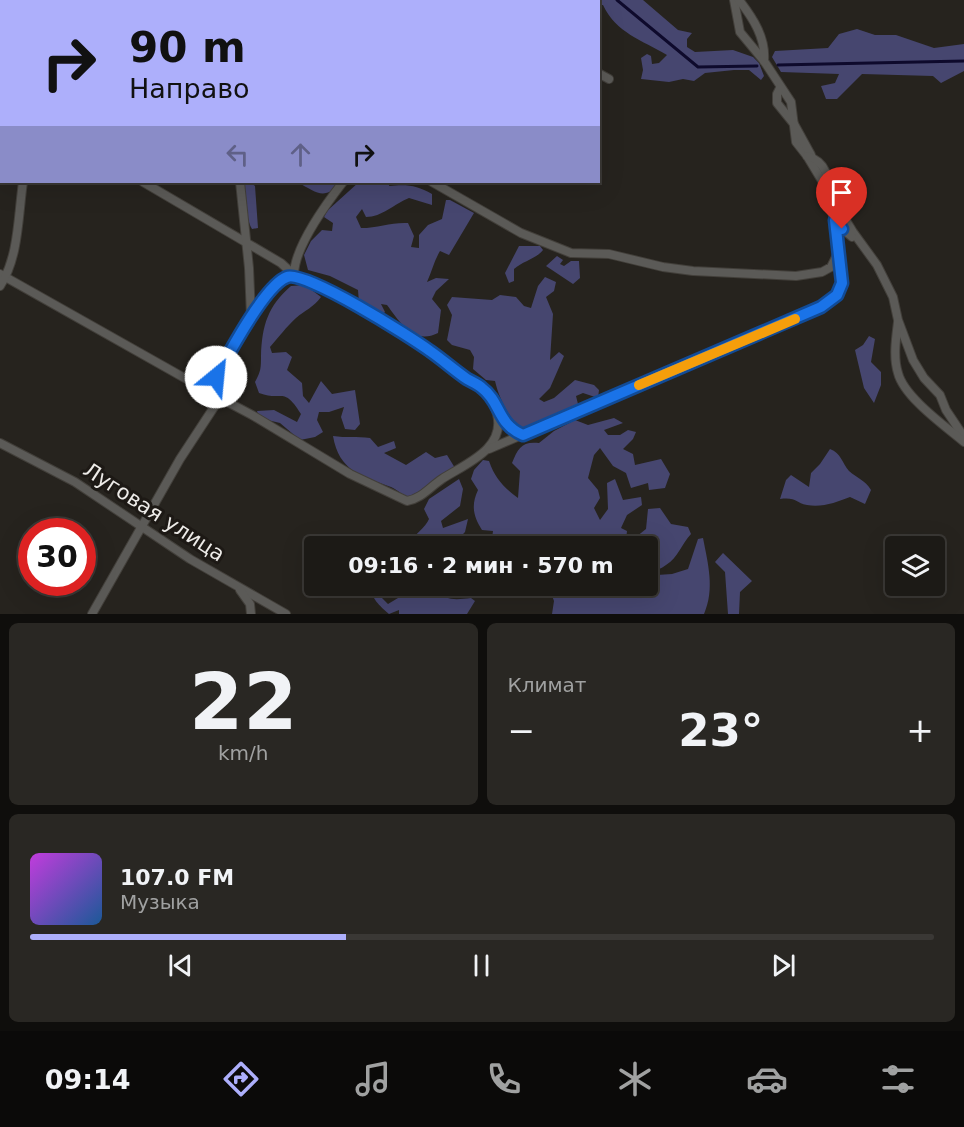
<!DOCTYPE html>
<html lang="ru">
<meta charset="utf-8">
<style>
:root{--surface:#1c1a16;--page:#292723;--text:#f1f3f6;--muted:#a0a1a1;--line:#3a3835;--accent:#adaffb}
body{margin:0;font-family:"DejaVu Sans",sans-serif;background:var(--page);color:var(--text);height:100vh;display:flex;flex-direction:column;font-size:22px;white-space:nowrap}
*{box-sizing:border-box;margin:0}
p{font-size:20px;color:var(--muted)}
.icon{flex:none;width:33px;height:33px;fill:none;stroke:currentColor;stroke-width:2;stroke-linecap:round;stroke-linejoin:round}
.map{position:relative;height:614px;overflow:hidden}
.details{display:flex;flex-direction:column;gap:9px;padding:9px;background:#0f0e0c;flex:1}
.details>*{flex:none}
.guide{position:absolute;left:0px;top:0px;width:600px;height:183px;box-shadow:0 6px 24px #0002,0 0 0 2px var(--line);background:#adaffb;color:#111;overflow:hidden}
.buttons{position:absolute;left:885px;top:536px;display:grid;gap:12px}
.buttons a{display:grid;place-items:center;width:60px;height:60px;border-radius:6px;background:var(--surface);box-shadow:0 6px 24px #0002,0 0 0 2px var(--line);font-size:30px}
.speed{position:absolute;left:18px;top:518px;display:flex;gap:12px;font-size:30px;font-weight:700;text-align:center}
.speed>*{display:grid;place-content:center;width:78px;height:78px;border-radius:50%;background:var(--surface);box-shadow:0 6px 24px #0002,0 0 0 2px var(--line);line-height:1}
.speed .limit{border:9px solid #d22;background:#fff;color:#111}
.pin{position:absolute;display:grid;place-items:center;width:51px;height:51px;color:#fff;margin:-62px -26px;border-radius:50% 50% 50% 0;rotate:-45deg;box-shadow:0 0 6px #0007}
.pin .icon{rotate:45deg}
.me{position:absolute;width:66px;margin:-33px;rotate:28deg;stroke-linejoin:round;filter:drop-shadow(0 0 4px #0008)}
.turn{display:flex;align-items:center;gap:21px;height:126px;padding:0 30px;font-size:27px}
.turn .icon{width:78px;height:78px;stroke-width:2.5}
.turn b{display:block;font-size:42px;line-height:51px}
.lanes{display:flex;align-items:center;height:57px;padding:0 30px;background:#0003;justify-content:center;gap:30px;direction:ltr}
.lanes .off{opacity:.35}
.big{font-size:45px;font-weight:700;line-height:1.1}
.details .tile{flex:1;display:flex;flex-direction:column;justify-content:center;gap:9px;min-width:0;padding:0 21px;border-radius:9px;background:var(--page)}
.details .dial{align-items:center;gap:0}
.dial b{font-size:78px;line-height:1}
.song{display:flex;align-items:center;gap:18px}
.cover{width:72px;height:72px;border-radius:9px;background:linear-gradient(135deg,hsl(290 70% 55%),hsl(210 70% 35%))}
.played{height:6px;border-radius:3px;background:linear-gradient(90deg,var(--accent) 35%,var(--line) 35%)}
.keys{display:flex;justify-content:space-around;direction:ltr}
.heat{display:flex;justify-content:space-between;align-items:center;font-size:33px;direction:ltr}
.details .tiles{flex:1;display:grid;gap:9px;grid-template-columns:1fr 1fr}
.tile:last-child{grid-column:span 2}
.trip{position:absolute;left:304px;top:536px;width:354px;height:60px;border-radius:6px;background:var(--surface);box-shadow:0 6px 24px #0002,0 0 0 2px var(--line);font-weight:700;line-height:60px;text-align:center}
.menu{display:flex;height:96px;justify-content:space-around;align-items:center;background:#0b0a09;color:var(--muted)}
.menu .icon{width:42px;height:42px}
.menu .selected{color:var(--accent)}
.menu b{font-size:27px;color:var(--text)}
.map>svg:first-child{display:block}
.forest{fill:#46466f}
.lines{fill:none;stroke-linecap:round;stroke-linejoin:round}
.stream{stroke:#0e0a2c;stroke-width:3}
.minor-casing{stroke:#423f3a;stroke-width:10}
.minor{stroke:#5b5a57;stroke-width:8}
.route-casing{stroke:#114b97;stroke-width:15}
.route{stroke:#1a73e8;stroke-width:10}
.slow{stroke:#f59e0b;stroke-width:10}
.labels{text-anchor:middle;dominant-baseline:central;stroke-width:6;stroke-linejoin:round;paint-order:stroke}
.street-label{font-size:21px;fill:#edebe8;stroke:#1d1915}
</style>
<div class="map">
<svg width="964" height="614" viewBox="0 0 964 614">
<rect width="100%" height="100%" fill="#26231e"/>
<g class="forest">
<path d="M584,0H643L678,30L692,33L687,39V47L695,52L733,50L753,57L759,63L764,76L761,80L749,70H734L705,73L694,81L683,79L669,82L641,79L643,70L641,58L647,54L651,56L652,64L659,63L667,55C642,40 616,33 603,5H599L598,2Z"/>
<polygon points="857,29 875,35 896,35 934,48 964,44 964,71 941,83 933,76 862,74 837,99 826,99 821,86 835,83 839,74 781,72 772,57 775,51 828,48 839,34"/>
<path d="M233,182H250L255,186L258,228L252,229C243,213 250,192 233,182Z"/>
<path d="M297,182H343C323,201 318,193 297,182Z"/>
<path d="M359,182H390L389,186C406,184 417,185 432,194V205L409,198C394,204 382,217 366,217L362,209L356,217L361,228C378,228 392,222 408,223L414,236L411,247L419,248V235L428,225L442,219L446,200H450L474,213L449,255L440,251C434,261 432,271 427,282L436,278L449,279L436,291L432,299L441,310L438,333C414,345 401,324 387,305L381,304L385,312L380,317L359,303L358,290L330,276L308,270L304,255L311,241L322,230L332,231L333,223L324,217L327,211Z"/>
<path d="M519,246H540L543,250C536,259 523,261 514,269V281L509,283L505,273Z"/>
<polygon points="557,256 563,260 560,264 564,266 571,261 579,261 580,278 573,284 546,266"/>
<path d="M545,277L556,282L554,291L546,297L553,314L550,360L559,352L564,356L550,388L539,399L544,402L554,398L575,380L594,385L599,390L598,398L583,393L576,396L579,408L524,432C510,420 499,399 495,381L486,380L473,369L474,357L470,350L452,345L447,340L452,315L447,305L452,297L492,300L500,295L516,297L524,306L531,308L538,286Z"/>
<path d="M305,285L321,297C313,308 305,310 296,318C287,326 278,338 270,347L272,353L286,352L292,357L287,370L302,383L303,396L309,403L321,381L332,394L355,390L360,424L355,430L345,429L341,417L344,407L329,412H319L317,420L323,432L315,437L300,440L280,423L259,418L257,411L274,410L297,422L301,414C283,385 283,402 259,393L255,382C261,371 261,368 261,356C262,325 268,306 291,286Z"/>
<polygon points="869,336 875,339 871,362 881,372 881,385 874,403 864,388 855,350 863,345"/>
<path d="M614,418L623,423L604,430L608,435H620L628,430L636,432L633,439L623,449L633,454L635,465L661,459L670,474L665,488L649,490L648,483L631,488L626,473L613,466L600,448L594,455L588,478L598,490L600,498L594,508L600,520L608,509L607,483L615,479L623,500L641,497L642,505L627,515L621,528L627,531L626,540L614,546H491L493,531L482,530C473,516 471,505 478,490L471,479L474,470L483,460L489,461C495,478 503,487 518,498L520,471L512,463C518,448 522,441 539,443L554,431L575,420L588,425Z"/>
<path d="M333,436C346,438 357,436 370,438L378,447L394,441L396,448L384,453L406,465L426,452L435,458L447,455L455,468L443,478L432,482L411,499C403,496 398,490 391,487C361,476 339,471 333,436Z"/>
<path d="M830,449C841,453 842,463 849,471C857,478 865,480 871,490L865,504L850,497C837,502 822,508 807,505C795,503 797,497 780,499L786,480L791,475L809,487L811,473L820,464Z"/>
<path d="M459,479L463,489L460,506L441,521L443,528L468,519L465,532L454,543L406,546C413,536 426,527 429,519L424,509L429,499Z"/>
<path d="M660,508L671,524L688,527L691,534C682,543 678,558 666,565C661,569 654,571 648,573V546H634L636,537L646,529L648,509Z"/>
<path d="M703,538C708,564 715,589 704,614H552L554,601L548,585H648L657,575L672,574L688,569L698,539Z"/>
<polygon points="723,553 752,581 740,592 739,614 728,614 725,572 715,562"/>
<path d="M371,585L405,586L403,591L388,590L385,586L379,589L382,598L388,604L403,595L409,597C415,582 428,585 442,585L433,589C446,601 455,600 471,598L475,601L467,614H399V610L389,614C380,606 370,598 371,585Z"/>
</g>
<g class="lines">
<g class="stream">
<polyline points="617,0 698,67 757,66"/>
<polyline points="778,65 964,61"/>
</g>
<g class="minor-casing">
<g id="minor">
<polyline points="146,0 148,2"/>
<polyline points="466,0 469,2"/>
<polyline points="734,0 740,32 764,61 791,102 796,142 807,156 853,232 877,265 893,297 898,320 913,360 924,378 940,395 946,410 964,437"/>
<path d="M739,0C753,18 766,38 764,61"/>
<polyline points="30,2 30,0"/>
<polyline points="598,73 609,79"/>
<polyline points="780,88 777,94 777,103 794,124 811,155"/>
<polyline points="0,105 2,105"/>
<path d="M807,156C838,165 824,199 835,221C838,227 847,232 852,237"/>
<polyline points="143,182 281,263 294,275"/>
<polyline points="240,182 249,268 251,316"/>
<polyline points="432,182 521,233 571,253 609,254 663,267 693,271 796,276 822,272 831,267 838,253"/>
<path d="M0,274L220,398L252,415L350,474L407,501C421,499 430,487 442,479C465,464 506,449 497,414C493,402 490,394 481,386L384,322L307,279L294,275L282,279L246,324L212,383L198,386"/>
<path d="M294,275C294,247 326,204 343,182"/>
<path d="M0,286C19,257 18,216 23,182"/>
<path d="M898,322C896,338 893,357 898,373C904,397 945,426 964,442"/>
<polyline points="499,413 511,429 523,435"/>
<polyline points="0,443 75,482 190,559 286,614"/>
<polyline points="489,449 821,307 837,295 842,283 835,220"/>
<polyline points="240,590 250,604 251,614"/>
<polyline points="92,614 180,459 220,398"/>
</g>
</g>
<use href="#minor" class="minor"/>
</g>
<g class="lines">
<g class="route-casing">
<path id="route" d="M216,377C228,355 265,285 287,277C305,270 411,337 430,351C443,360 454,370 467,379C472,382 478,384 482,388C501,402 497,424 523,435L821,307L837,295L842,283L835,220L842,229"/>
</g>
<use href="#route" class="route"/>
<polyline class="slow" points="639,385 795,319"/>
</g>
<g class="labels">
<g class="street-label">
<text transform="translate(154 512) rotate(33)">Луговая улица</text>
</g>
</g>
</svg>
<div class="buttons">
<a><svg class="icon" aria-label="layers" viewBox="0 0 24 24"><path d="M12 4l9 5-9 5-9-5zM3 14l9 5 9-5"/></svg></a>
</div>
<div class="speed"><div class="limit">30</div></div>
<div class="pin" style="left:842px;top:229px;background:#d93025"><svg class="icon" aria-label="arrive" viewBox="0 0 24 24"><path d="M6 21V4h12l-3 4 3 4H6"/></svg></div>
<svg class="me" style="left:216px;top:377px" viewBox="-20 -20 40 40"><circle r="19" fill="#fff"/><path d="M0-13L10 11 0 6-10 11z" fill="#1a73e8"/></svg>
<div class="trip">09:16 · 2 мин · 570 m</div>
<div class="guide">
<div class="turn"><svg class="icon" aria-label="right" viewBox="0 0 24 24"><path d="M7 20v-9h11M14 6l5 5-5 5"/></svg><div><b>90 m</b>Направо</div></div>
<div class="lanes"><svg class="icon off" aria-label="left" viewBox="0 0 24 24"><path d="M17 20v-9H6M10 6l-5 5 5 5"/></svg><svg class="icon off" aria-label="ahead" viewBox="0 0 24 24"><path d="M12 20V5M6 11l6-6 6 6"/></svg><svg class="icon" aria-label="right" viewBox="0 0 24 24"><path d="M7 20v-9h11M14 6l5 5-5 5"/></svg></div>
</div>
</div>
<section class="details">
<div class="tiles">
<div class="tile dial"><b>22</b><p>km/h</p></div>
<div class="tile"><p>Климат</p>
<div class="heat"><a>−</a><b class="big">23°</b><a>+</a></div>
</div>
<div class="tile">
<div class="song"><i class="cover"></i><div><b>107.0 FM</b><p>Музыка</p></div></div>
<div class="played"></div>
<div class="keys"><svg class="icon" aria-label="previous" viewBox="0 0 24 24"><path d="M18 5L8 12l10 7zM5 5v14"/></svg><svg class="icon" aria-label="pause" viewBox="0 0 24 24"><path d="M8 5v14M16 5v14"/></svg><svg class="icon" aria-label="next" viewBox="0 0 24 24"><path d="M6 5l10 7-10 7zM19 5v14"/></svg></div>
</div>
</div>
</section>
<nav class="menu">
<b>09:14</b>
<svg class="icon selected" aria-label="directions" viewBox="0 0 24 24"><path d="M12 3l9 9-9 9-9-9zM9 14v-3h6M13 9l2 2-2 2"/></svg>
<svg class="icon" aria-label="music" viewBox="0 0 24 24"><path d="M9 18V5l10-2v13"/><circle cx="6" cy="18" r="3"/><circle cx="16" cy="16" r="3"/></svg>
<svg class="icon" aria-label="phone" viewBox="0 0 24 24"><path d="M5 4h4l2 5-3 2q2 4 5 5l2-3 5 2v4C11 20 4 13 5 4z"/></svg>
<svg class="icon" aria-label="climate" viewBox="0 0 24 24"><path d="M12 3v18M4 7l16 10M4 17L20 7"/></svg>
<svg class="icon" aria-label="car" viewBox="0 0 24 24"><path d="M5 17H2v-5l4-1 3-4h7l3 4 3 1v5h-3M9 17h6M6 11h13"/><circle cx="7" cy="17" r="2"/><circle cx="17" cy="17" r="2"/></svg>
<svg class="icon" aria-label="filters" viewBox="0 0 24 24"><path d="M4 7h16M4 17h16"/><circle cx="9" cy="7" r="2"/><circle cx="15" cy="17" r="2"/></svg>
</nav>
